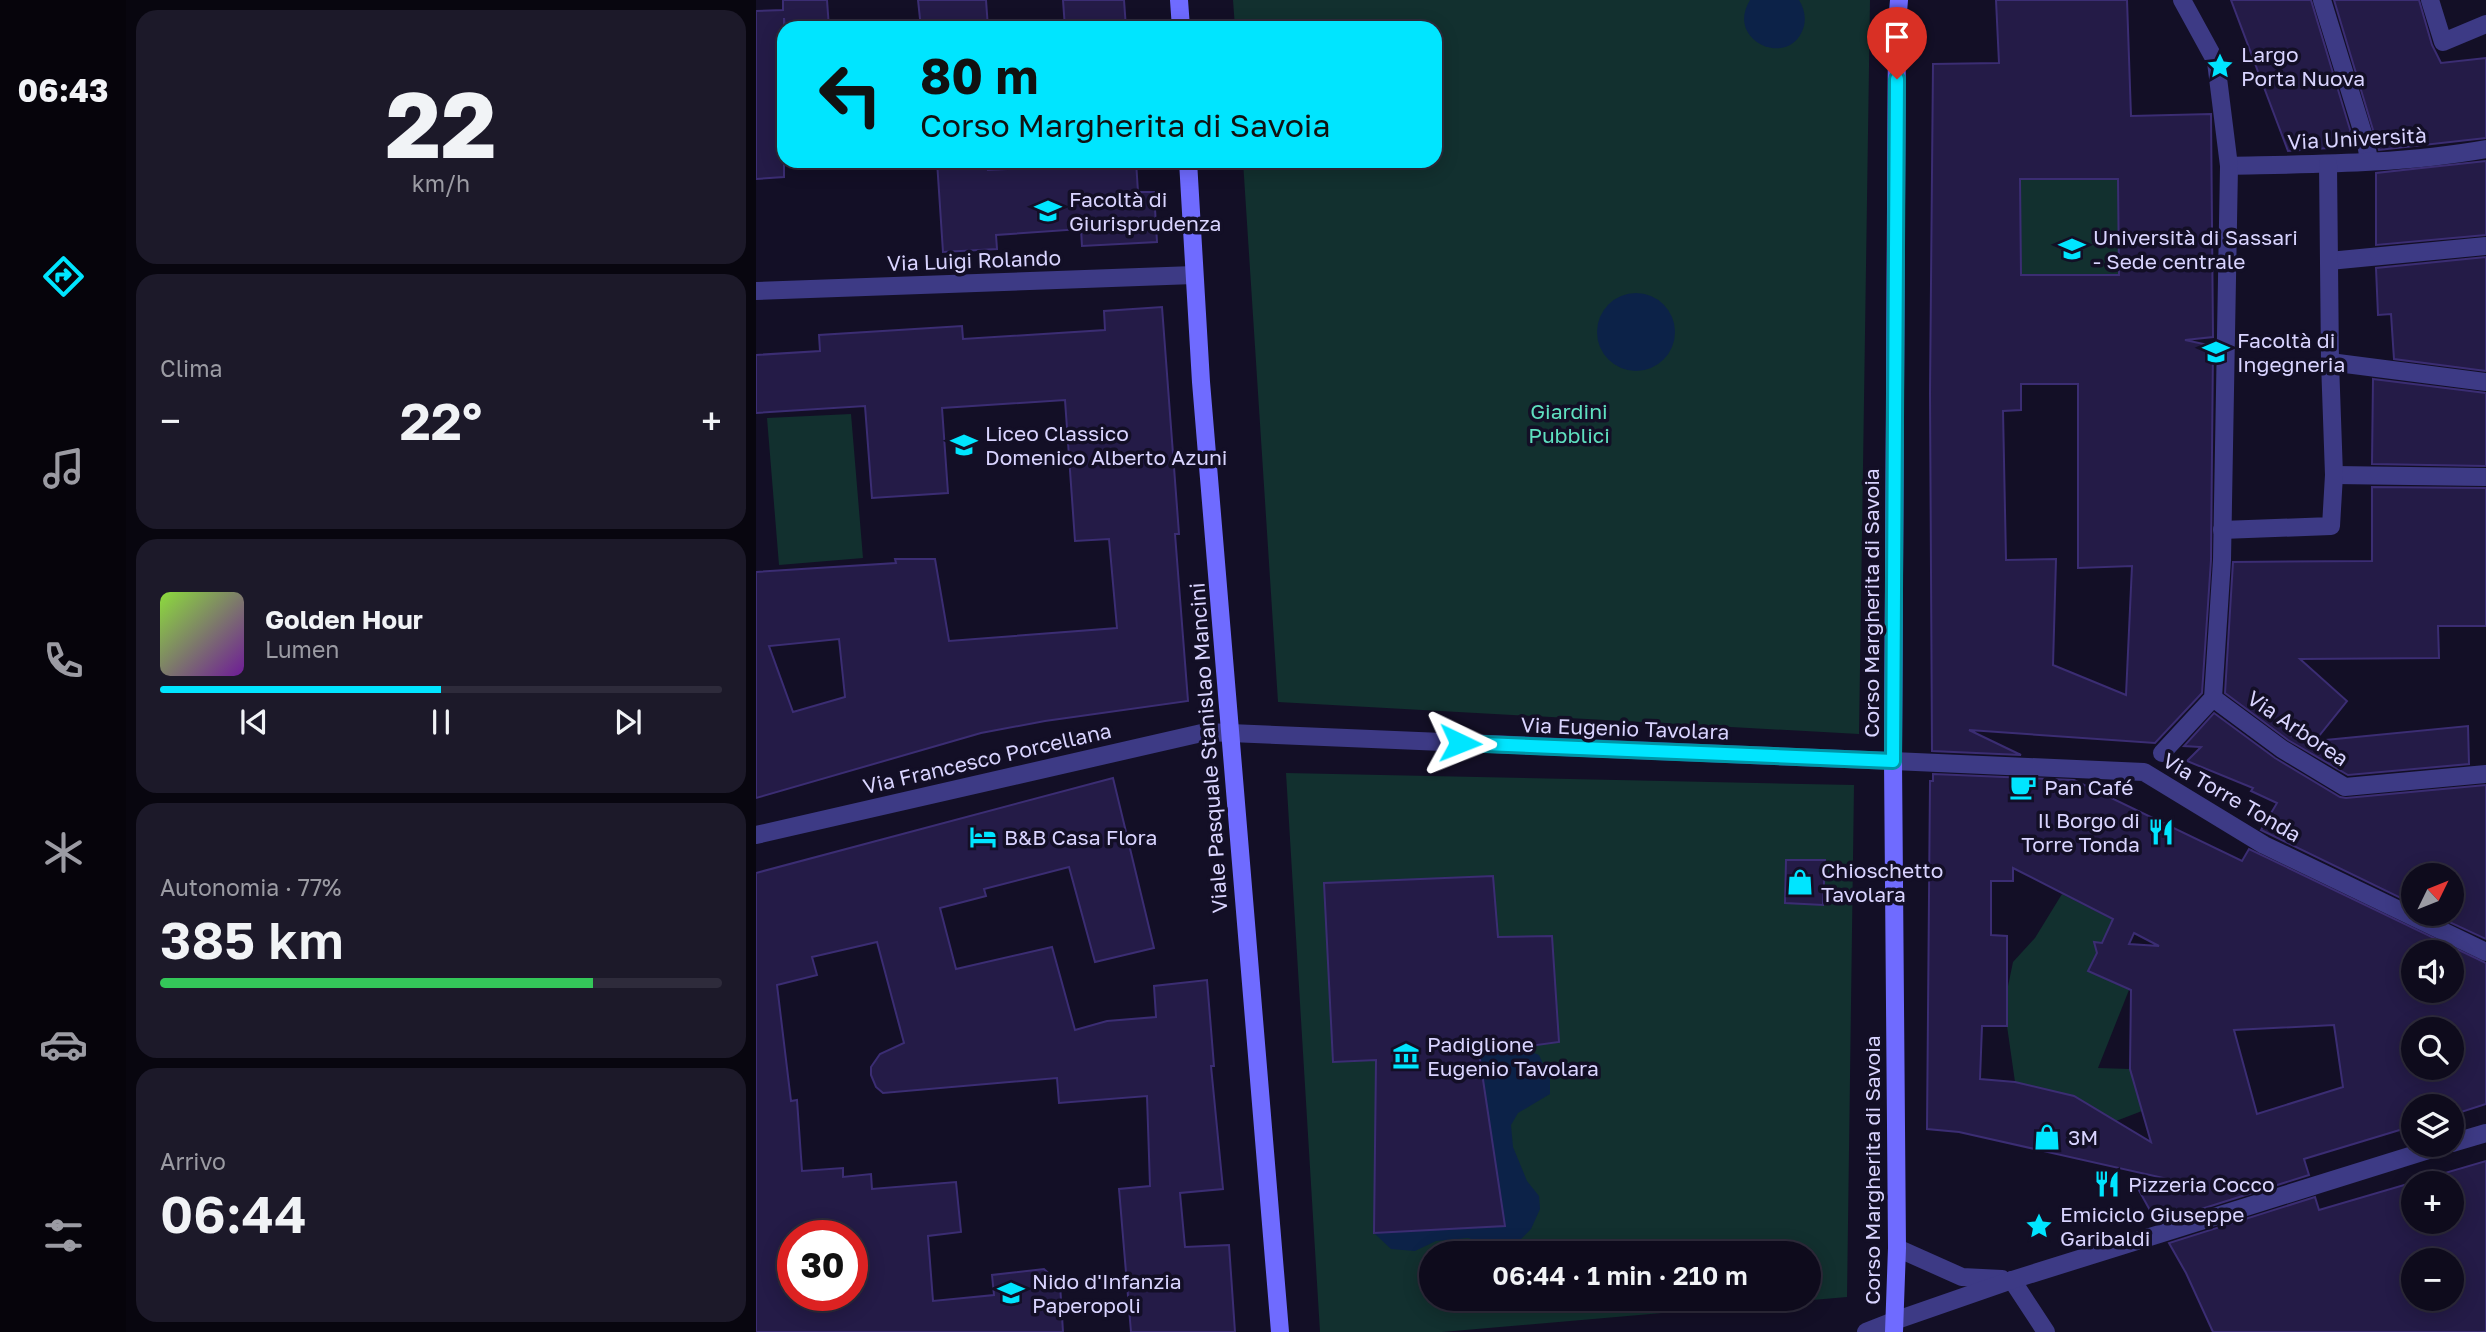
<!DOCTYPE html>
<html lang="it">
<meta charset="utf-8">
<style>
:root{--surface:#0e0b1c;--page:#1c1929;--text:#f1f3f6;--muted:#9b9ba3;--line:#2e2b3b;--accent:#00e5ff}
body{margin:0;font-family:"Golos Text",sans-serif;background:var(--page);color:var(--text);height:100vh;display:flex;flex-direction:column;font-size:26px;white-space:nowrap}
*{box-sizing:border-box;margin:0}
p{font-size:23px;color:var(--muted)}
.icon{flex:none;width:38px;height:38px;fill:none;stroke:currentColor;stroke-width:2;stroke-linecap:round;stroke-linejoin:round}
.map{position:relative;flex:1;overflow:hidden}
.panel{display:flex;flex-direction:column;gap:10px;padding:10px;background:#08060f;width:630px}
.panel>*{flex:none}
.hud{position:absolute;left:21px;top:21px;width:665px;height:147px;border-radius:21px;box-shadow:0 4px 18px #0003,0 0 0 2px var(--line);background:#00e5ff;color:#111;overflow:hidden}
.needle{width:46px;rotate:47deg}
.controls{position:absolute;left:1645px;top:863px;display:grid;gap:14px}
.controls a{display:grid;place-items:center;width:63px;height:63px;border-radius:50%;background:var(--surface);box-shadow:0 4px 18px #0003,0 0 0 2px var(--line);font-size:35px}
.speed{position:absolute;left:21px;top:1220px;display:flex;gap:14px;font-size:35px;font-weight:700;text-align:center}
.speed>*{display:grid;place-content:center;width:91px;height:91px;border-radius:50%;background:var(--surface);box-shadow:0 4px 18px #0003,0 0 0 2px var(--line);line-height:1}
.speed .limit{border:10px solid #d22;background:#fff;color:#111}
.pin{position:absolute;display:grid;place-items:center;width:60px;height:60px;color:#fff;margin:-72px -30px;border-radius:50% 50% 50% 0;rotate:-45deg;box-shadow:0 0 7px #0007}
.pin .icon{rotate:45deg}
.me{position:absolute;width:77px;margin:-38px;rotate:92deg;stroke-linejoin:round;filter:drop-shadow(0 0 5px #0008)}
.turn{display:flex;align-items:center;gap:24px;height:147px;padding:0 28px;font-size:32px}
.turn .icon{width:91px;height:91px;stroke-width:2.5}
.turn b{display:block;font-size:49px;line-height:60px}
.big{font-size:52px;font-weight:600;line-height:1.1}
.panel .widget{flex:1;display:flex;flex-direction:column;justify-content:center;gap:10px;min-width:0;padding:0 24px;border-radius:21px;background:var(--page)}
.panel .dial{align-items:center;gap:0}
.dial b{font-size:91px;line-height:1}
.song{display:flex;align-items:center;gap:21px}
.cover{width:84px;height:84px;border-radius:10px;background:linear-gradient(135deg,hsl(90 70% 55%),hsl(280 70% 35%))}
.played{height:7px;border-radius:4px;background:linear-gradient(90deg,var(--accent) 50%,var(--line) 50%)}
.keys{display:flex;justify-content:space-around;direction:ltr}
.heat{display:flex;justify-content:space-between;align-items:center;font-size:38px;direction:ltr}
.charge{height:10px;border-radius:5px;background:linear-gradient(90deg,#34c759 77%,var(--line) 0)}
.trip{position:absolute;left:663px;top:1241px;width:402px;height:70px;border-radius:35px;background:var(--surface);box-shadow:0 4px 18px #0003,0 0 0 2px var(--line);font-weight:600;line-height:70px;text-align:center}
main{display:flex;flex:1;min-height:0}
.dock{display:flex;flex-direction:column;width:126px;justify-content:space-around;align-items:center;background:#06040b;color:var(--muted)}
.dock .icon{width:49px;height:49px}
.dock .on{color:var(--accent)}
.dock b{font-size:32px;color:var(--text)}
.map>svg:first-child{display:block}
.green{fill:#12302f;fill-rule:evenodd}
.water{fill:#0c2248}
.building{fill:#241b47;stroke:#3b2d73;stroke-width:2;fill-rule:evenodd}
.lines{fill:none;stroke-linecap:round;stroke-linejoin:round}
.pedestrian{stroke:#3d3a85;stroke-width:18}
.minor{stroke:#3d3a85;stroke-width:18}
.tertiary{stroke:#3d3a85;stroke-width:18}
.secondary{stroke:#6f6bff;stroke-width:18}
.route-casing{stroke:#0095a6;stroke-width:18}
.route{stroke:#00e5ff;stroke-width:12}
.labels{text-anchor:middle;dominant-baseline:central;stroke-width:7;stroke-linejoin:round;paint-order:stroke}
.poi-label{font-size:21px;fill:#d9d4ff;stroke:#130f26;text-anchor:start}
.street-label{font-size:21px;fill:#d9d4ff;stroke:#130f26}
.park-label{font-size:21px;fill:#5fe0c0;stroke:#130f26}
</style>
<main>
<nav class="dock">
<b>06:43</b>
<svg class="icon on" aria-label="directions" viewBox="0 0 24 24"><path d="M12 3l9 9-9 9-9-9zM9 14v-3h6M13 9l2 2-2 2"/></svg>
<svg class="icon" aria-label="music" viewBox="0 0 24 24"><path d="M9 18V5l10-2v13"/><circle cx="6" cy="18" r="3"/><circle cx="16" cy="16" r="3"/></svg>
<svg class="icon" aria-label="phone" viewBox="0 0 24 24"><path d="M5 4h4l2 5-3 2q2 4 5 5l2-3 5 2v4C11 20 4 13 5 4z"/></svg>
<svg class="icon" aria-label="climate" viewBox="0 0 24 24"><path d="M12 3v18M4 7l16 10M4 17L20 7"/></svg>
<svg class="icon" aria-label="car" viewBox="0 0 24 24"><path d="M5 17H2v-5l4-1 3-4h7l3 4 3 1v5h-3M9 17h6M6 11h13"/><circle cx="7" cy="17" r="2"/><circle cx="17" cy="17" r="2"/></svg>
<svg class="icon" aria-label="filters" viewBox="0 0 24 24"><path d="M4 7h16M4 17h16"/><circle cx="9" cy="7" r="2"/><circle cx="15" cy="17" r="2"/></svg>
</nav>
<section class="panel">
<div class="widget dial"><b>22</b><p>km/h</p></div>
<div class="widget"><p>Clima</p>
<div class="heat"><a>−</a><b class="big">22°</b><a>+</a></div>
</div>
<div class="widget">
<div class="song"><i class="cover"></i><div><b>Golden Hour</b><p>Lumen</p></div></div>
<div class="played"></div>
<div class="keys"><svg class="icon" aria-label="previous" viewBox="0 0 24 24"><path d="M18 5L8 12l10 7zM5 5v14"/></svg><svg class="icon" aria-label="pause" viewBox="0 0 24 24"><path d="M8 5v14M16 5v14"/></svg><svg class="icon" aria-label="next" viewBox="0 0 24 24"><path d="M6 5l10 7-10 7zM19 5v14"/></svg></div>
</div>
<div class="widget"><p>Autonomia · 77%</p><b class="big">385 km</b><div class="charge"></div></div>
<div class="widget"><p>Arrivo</p><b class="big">06:44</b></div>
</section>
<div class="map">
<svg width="1730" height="1332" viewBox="0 0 1730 1332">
<rect width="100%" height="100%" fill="#130f26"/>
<g class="green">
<polygon points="477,0 1114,0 1103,734 522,702 487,161 679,161 679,28 479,28"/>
<polygon points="1264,179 1362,179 1363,275 1265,275"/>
<polygon points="95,414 107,558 23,565 11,418"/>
<path d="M530,773L1098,785L1091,1297L686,1332H564ZM676,1253H1054V1298H676Z"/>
<polygon points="1306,894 1357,920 1333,971 1373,990 1342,1068 1374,1069 1386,1111 1360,1121 1313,1095 1259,1082 1251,1026 1251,991 1257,962 1279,938"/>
</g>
<g class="water">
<path d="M994,0H1043C1048,8 1050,17 1048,26C1036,70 968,42 994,0Z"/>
<circle cx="880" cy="332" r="39"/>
<polygon points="762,1047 783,1055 794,1079 794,1094 762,1113 755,1125 757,1147 771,1181 783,1196 784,1209 775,1229 760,1244 739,1247 712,1238 680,1241 659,1251 635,1249 618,1233 723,1053"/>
</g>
<g class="building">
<polygon points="27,0 71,0 73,28 29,28 28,18 28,177 0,179 0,11 27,10"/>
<polygon points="162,0 230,0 232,28 165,28"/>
<polygon points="307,0 368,0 370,28 309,28"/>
<path d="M1240,0H1371L1375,116L1455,114L1457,337L1429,340L1457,346L1455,560L1446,693L1399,743L1213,730L1265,755L1176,751L1174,393L1177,64L1243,63ZM1264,179H1362L1363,275H1265ZM1265,384H1322V568L1376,566L1370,695L1297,665L1300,559L1250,560L1247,411L1265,410Z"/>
<polygon points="1475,0 1555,0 1599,146 1532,151"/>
<polygon points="1578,0 1663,0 1676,45 1685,63 1730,58 1730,138 1623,150"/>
<polygon points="181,161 232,161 232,170 325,165 325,161 380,161 382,192 398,192 401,242 326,246 325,229 240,235 241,249 187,252"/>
<polygon points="1730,161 1730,235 1620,245 1620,173"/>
<polygon points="1730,257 1730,371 1638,359 1635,314 1622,315 1620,268"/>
<path d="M406,307L423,534H419L432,701L289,721L225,733L0,798V572L140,563L139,559H179L193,641L361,628L353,539L319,541L309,400L186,408L192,493L116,498L109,406L0,413V355L64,351L63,335L206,326L207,339L349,330L348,311ZM83,639L89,697L37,712L13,646Z"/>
<polygon points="1617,379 1730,393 1730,466 1616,464"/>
<polygon points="1616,487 1730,488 1730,626 1682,626 1683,658 1544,659 1591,701 1559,741 1712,726 1713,764 1592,775 1532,740 1469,693 1477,562 1616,561"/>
<polygon points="1458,713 1519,758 1584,797 1590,798 1730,785 1730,939 1676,914 1696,914 1696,875 1657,875 1657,904 1505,830 1521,803 1495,791 1497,788 1431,761 1445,747 1428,746"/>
<path d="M1177,774L1318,780L1486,861L1493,849L1730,963V1104L1696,1115V1106H1657V1126L1548,1159L1553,1175L1401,1223L1380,1185L1421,1183V1181L1203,1132L1171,1129L1174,781H1177ZM1257,868L1357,919L1346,943L1338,942L1341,953L1332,971L1375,990L1374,1069L1395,1142L1318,1096L1259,1082L1224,1079L1226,1026H1251V936L1235,935V881H1257ZM1378,933L1403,946L1373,944ZM1657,952H1696V990H1657ZM1578,1025L1587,1087L1501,1114L1478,1030ZM1657,1029H1696V1068H1657Z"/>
<path d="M357,778L398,948L339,962L313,867L228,889L230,896L184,908L200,969L296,947L319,1030L351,1021L400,1017L398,986L451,980L458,1066H455L467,1189L424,1193L429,1247L473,1245L479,1332H375L363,1189L394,1186L391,1096L303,1103L301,1078L127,1093L120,1087L115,1075V1067L124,1054L148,1043L121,942L56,957L61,975L21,985L35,1101L41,1100L46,1171L87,1168V1177L115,1174L116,1189L200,1182L205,1232L172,1236L177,1301L238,1295L236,1275L288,1269L304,1284L307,1332H0V873ZM37,1236H96V1295H37Z"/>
<polygon points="1030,860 1069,860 1067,905 1029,903"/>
<polygon points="737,876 742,937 796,936 803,1042 723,1053 749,1226 618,1233 620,1060 577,1062 568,883"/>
<path d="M1730,1161V1332H1457L1430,1273L1413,1243L1559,1197L1563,1210ZM1657,1183H1696V1222H1657ZM1657,1260H1696V1298H1657Z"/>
</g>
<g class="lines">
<polyline class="pedestrian" points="1137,761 1388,772 1508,845 1730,952"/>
<g class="minor">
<polyline points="1566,0 1610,143 1613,161"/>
<polyline points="1674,0 1687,42 1730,24"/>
<path d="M1473,166C1559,164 1646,164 1730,149"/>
<polyline points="1573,261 1730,246"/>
<polyline points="0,291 438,275"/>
<polyline points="1574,362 1730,382"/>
<polyline points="1578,475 1730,477"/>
<polyline points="1466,530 1575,526 1578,475 1574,362 1572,164"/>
<polyline points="1457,698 1526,749 1589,787 1730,774"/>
<polyline points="1406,753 1457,698 1466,560 1473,166 1460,62 1426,0"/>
<polyline points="0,835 450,732 1137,761"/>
<polyline points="1696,1143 1730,1133"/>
<polyline points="1141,1248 1206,1277 1246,1279"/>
<polyline points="1256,1280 1290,1332"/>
<polyline points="1138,1321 1256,1280 1692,1144"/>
</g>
<polyline class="tertiary" points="1110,1332 1138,1321"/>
<g class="secondary">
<polyline points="423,0 425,28"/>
<polyline points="432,161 445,382 524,1332"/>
<polyline points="1138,1332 1141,1248 1137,761 1141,24 1143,0"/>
</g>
</g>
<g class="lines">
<g class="route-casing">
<polyline id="route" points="704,743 1137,761 1141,79"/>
</g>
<use href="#route" class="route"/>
</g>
<defs>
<g id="sight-bare" transform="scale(2.1)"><path d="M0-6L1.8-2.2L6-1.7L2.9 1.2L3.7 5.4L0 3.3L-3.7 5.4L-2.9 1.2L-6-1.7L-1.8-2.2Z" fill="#00e5ff" stroke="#130f26" stroke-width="2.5" paint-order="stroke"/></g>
<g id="university-bare" transform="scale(2.1)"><path d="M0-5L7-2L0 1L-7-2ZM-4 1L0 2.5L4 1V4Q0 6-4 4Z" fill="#00e5ff" stroke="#130f26" stroke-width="2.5" paint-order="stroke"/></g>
<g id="school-bare" transform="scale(2.1)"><path d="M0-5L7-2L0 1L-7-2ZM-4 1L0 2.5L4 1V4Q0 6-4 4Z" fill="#00e5ff" stroke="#130f26" stroke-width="2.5" paint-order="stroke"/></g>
<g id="cafe-bare" transform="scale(2.1)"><path d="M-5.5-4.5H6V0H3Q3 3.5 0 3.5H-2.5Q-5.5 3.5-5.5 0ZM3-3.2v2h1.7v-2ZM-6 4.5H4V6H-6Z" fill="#00e5ff" stroke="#130f26" stroke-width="2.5" paint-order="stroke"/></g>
<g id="restaurant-bare" transform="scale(2.1)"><path d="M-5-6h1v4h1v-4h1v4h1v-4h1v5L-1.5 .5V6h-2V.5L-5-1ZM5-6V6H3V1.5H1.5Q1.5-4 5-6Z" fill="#00e5ff" stroke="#130f26" stroke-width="2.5" paint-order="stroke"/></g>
<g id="hotel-bare" transform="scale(2.1)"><path d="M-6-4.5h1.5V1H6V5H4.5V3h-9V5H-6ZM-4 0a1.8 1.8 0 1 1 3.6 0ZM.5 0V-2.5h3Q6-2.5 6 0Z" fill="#00e5ff" stroke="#130f26" stroke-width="2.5" paint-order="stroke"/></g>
<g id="shop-bare" transform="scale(2.1)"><path d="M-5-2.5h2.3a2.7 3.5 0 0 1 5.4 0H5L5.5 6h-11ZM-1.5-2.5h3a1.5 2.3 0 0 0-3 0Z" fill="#00e5ff" stroke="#130f26" stroke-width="2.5" paint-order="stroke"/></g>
<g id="museum-bare" transform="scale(2.1)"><path d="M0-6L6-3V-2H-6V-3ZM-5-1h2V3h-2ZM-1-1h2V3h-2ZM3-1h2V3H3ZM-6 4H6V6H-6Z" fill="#00e5ff" stroke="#130f26" stroke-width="2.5" paint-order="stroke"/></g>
</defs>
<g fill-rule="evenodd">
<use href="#sight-bare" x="1464" y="66"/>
<use href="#university-bare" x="292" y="211"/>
<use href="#university-bare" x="1316" y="249"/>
<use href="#university-bare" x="1460" y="352"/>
<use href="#school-bare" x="208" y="445"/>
<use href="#cafe-bare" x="1267" y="787"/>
<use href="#restaurant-bare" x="1405" y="832"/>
<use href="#hotel-bare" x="227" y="837"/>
<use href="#shop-bare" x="1044" y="882"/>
<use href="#museum-bare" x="650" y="1056"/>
<use href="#shop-bare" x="1291" y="1137"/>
<use href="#restaurant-bare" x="1351" y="1184"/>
<use href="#sight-bare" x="1283" y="1226"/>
<use href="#school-bare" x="255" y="1293"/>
</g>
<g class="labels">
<g class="poi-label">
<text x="1485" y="54">Largo<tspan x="1485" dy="24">Porta Nuova</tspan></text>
<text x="313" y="199">Facoltà di<tspan x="313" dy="24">Giurisprudenza</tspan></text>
<text x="1337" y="237">Università di Sassari<tspan x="1337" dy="24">- Sede centrale</tspan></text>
<text x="1481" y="340">Facoltà di<tspan x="1481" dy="24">Ingegneria</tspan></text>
<text x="229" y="433">Liceo Classico<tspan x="229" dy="24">Domenico Alberto Azuni</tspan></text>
<text x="1288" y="787">Pan Café</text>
<text x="1384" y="820" text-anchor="end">Il Borgo di<tspan x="1384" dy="24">Torre Tonda</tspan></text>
<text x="248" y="837">B&amp;B Casa Flora</text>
<text x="1065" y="870">Chioschetto<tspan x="1065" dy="24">Tavolara</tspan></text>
<text x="671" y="1044">Padiglione<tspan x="671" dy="24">Eugenio Tavolara</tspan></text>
<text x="1312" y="1137">3M</text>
<text x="1372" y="1184">Pizzeria Cocco</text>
<text x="1304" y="1214">Emiciclo Giuseppe<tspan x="1304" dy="24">Garibaldi</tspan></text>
<text x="276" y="1281">Nido d'Infanzia<tspan x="276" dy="24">Paperopoli</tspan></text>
</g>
<g class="street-label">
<text transform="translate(1601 138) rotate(-3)">Via Università</text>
<text transform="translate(218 260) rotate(-2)">Via Luigi Rolando</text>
<text transform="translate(1115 603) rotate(-90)">Corso Margherita di Savoia</text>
<text transform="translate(869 728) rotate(2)">Via Eugenio Tavolara</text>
<text transform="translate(1542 728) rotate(34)">Via Arborea</text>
<text transform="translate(452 748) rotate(-94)">Viale Pasquale Stanislao Mancini</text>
<text transform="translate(231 758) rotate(-13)">Via Francesco Porcellana</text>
<text transform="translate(1476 797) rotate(30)">Via Torre Tonda</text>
<text transform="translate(1116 1170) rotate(-90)">Corso Margherita di Savoia</text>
</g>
<g class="park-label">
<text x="813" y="411">Giardini<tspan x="813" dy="24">Pubblici</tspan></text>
</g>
</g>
</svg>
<div class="controls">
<a><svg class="needle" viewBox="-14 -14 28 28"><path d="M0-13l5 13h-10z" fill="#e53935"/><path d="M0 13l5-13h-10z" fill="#9b9ba3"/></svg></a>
<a><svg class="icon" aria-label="sound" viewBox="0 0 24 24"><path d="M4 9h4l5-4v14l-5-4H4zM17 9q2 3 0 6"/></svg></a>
<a><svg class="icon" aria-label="search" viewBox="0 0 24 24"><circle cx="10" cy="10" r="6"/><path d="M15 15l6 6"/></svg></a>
<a><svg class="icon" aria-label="layers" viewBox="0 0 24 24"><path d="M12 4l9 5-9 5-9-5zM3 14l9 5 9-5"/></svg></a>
<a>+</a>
<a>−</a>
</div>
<div class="speed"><div class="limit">30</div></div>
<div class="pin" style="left:1141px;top:79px;background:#d93025"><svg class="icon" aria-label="arrive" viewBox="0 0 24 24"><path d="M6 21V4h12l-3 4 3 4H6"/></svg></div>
<svg class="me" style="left:704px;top:743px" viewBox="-20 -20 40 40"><path d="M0-17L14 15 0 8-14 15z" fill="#00e5ff" stroke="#fff" stroke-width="4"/></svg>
<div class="trip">06:44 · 1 min · 210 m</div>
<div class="hud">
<div class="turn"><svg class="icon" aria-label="left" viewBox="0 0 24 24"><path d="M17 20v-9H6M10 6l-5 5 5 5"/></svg><div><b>80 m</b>Corso Margherita di Savoia</div></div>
</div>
</div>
</main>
